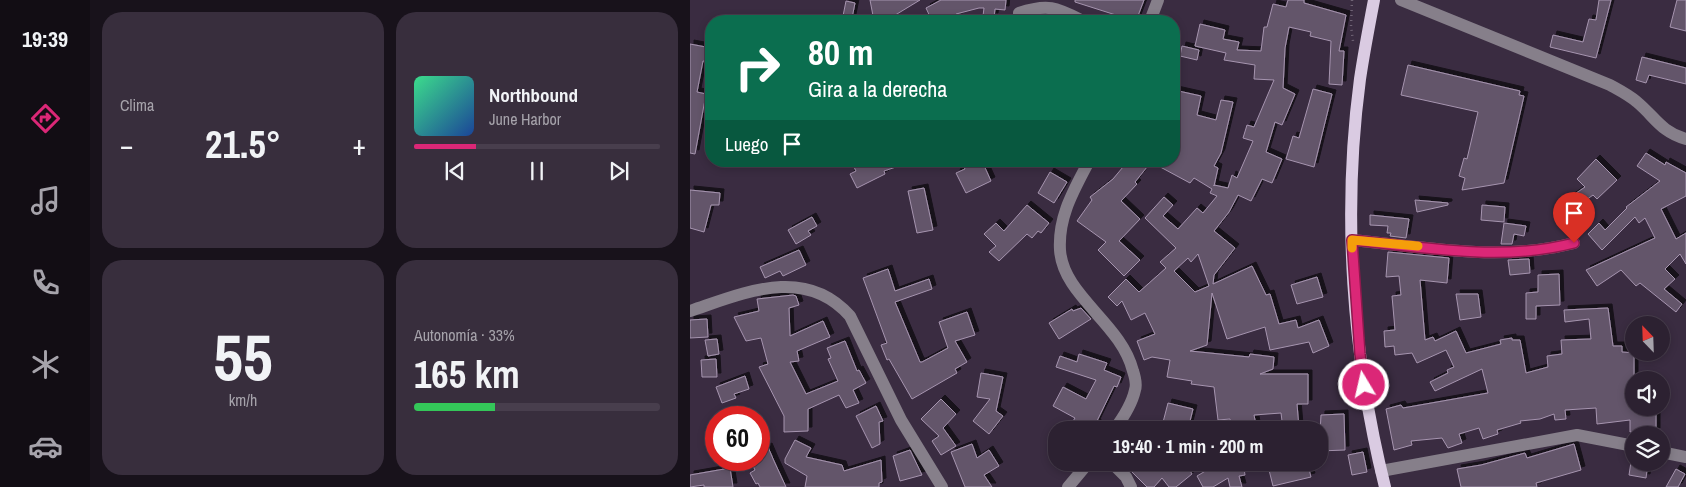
<!DOCTYPE html>
<html lang="es">
<meta charset="utf-8">
<style>
:root{--surface:#2c2131;--page:#382e3d;--text:#f1f3f6;--muted:#a6a3ab;--line:#483e4d;--accent:#db2777}
body{margin:0;font-family:"Archivo Narrow",sans-serif;background:var(--page);color:var(--text);height:100vh;display:flex;flex-direction:column;font-size:19px;white-space:nowrap}
*{box-sizing:border-box;margin:0}
p{font-size:16px;color:var(--muted)}
.icon{flex:none;width:28px;height:28px;fill:none;stroke:currentColor;stroke-width:2;stroke-linecap:round;stroke-linejoin:round}
.map{position:relative;flex:1;overflow:hidden}
.side{display:flex;flex-direction:column;gap:12px;padding:12px;background:#18121b;width:600px}
.side>*{flex:none}
.banner{position:absolute;left:15px;top:15px;width:475px;height:152px;border-radius:20px;box-shadow:0 2px 8px #0003,0 0 0 1px var(--line);background:#0b6e4f;color:#fff;overflow:hidden}
.needle{width:32px;rotate:337deg}
.controls{position:absolute;left:935px;top:316px;display:grid;gap:10px}
.controls a{display:grid;place-items:center;width:45px;height:45px;border-radius:50%;background:var(--surface);box-shadow:0 2px 8px #0003,0 0 0 1px var(--line);font-size:25px}
.speed{position:absolute;left:15px;top:406px;display:flex;gap:10px;font-size:25px;font-weight:700;text-align:center}
.speed>*{display:grid;place-content:center;width:65px;height:65px;border-radius:50%;background:var(--surface);box-shadow:0 2px 8px #0003,0 0 0 1px var(--line);line-height:1}
.speed .limit{border:8px solid #d22;background:#fff;color:#111}
.pin{position:absolute;display:grid;place-items:center;width:42px;height:42px;color:#fff;margin:-51px -21px;border-radius:50% 50% 50% 0;rotate:-45deg;box-shadow:0 0 5px #0007}
.pin .icon{rotate:45deg}
.me{position:absolute;width:55px;margin:-28px;rotate:351deg;stroke-linejoin:round;filter:drop-shadow(0 0 4px #0008)}
.turn{display:flex;align-items:center;gap:18px;height:105px;padding:0 20px;font-size:22px}
.turn .icon{width:65px;height:65px;stroke-width:2.5}
.turn b{display:block;font-size:35px;line-height:42px}
.then{display:flex;align-items:center;height:48px;padding:0 20px;background:#0003;gap:10px;font-size:19px}
.big{font-size:38px;font-weight:700;line-height:1.1}
.side .widget{flex:1;display:flex;flex-direction:column;justify-content:center;gap:8px;min-width:0;padding:0 18px;border-radius:20px;background:var(--page)}
.side .dial{align-items:center;gap:0}
.dial b{font-size:65px;line-height:1}
.song{display:flex;align-items:center;gap:15px}
.cover{width:60px;height:60px;border-radius:8px;background:linear-gradient(135deg,hsl(150 70% 55%),hsl(220 70% 35%))}
.played{height:5px;border-radius:2px;background:linear-gradient(90deg,var(--accent) 25%,var(--line) 25%)}
.keys{display:flex;justify-content:space-around;direction:ltr}
.heat{display:flex;justify-content:space-between;align-items:center;font-size:28px;direction:ltr}
.charge{height:8px;border-radius:4px;background:linear-gradient(90deg,#34c759 33%,var(--line) 0)}
.side .tiles{flex:1;display:grid;gap:12px;grid-template-columns:repeat(2,1fr)}
.trip{position:absolute;left:358px;top:421px;width:280px;height:50px;border-radius:20px;background:var(--surface);box-shadow:0 2px 8px #0003,0 0 0 1px var(--line);font-weight:700;line-height:50px;text-align:center}
main{display:flex;flex:1;min-height:0}
.dock{display:flex;flex-direction:column;width:90px;justify-content:space-around;align-items:center;background:#120d14;color:var(--muted)}
.dock .icon{width:35px;height:35px}
.dock .selected{color:var(--accent)}
.dock b{font-size:22px;color:var(--text)}
.map>svg:first-child{display:block}
.building{fill:#63546b;stroke:#a695af;fill-rule:evenodd;filter:url(#shadow)}
.lines{fill:none;stroke-linecap:round;stroke-linejoin:round}
.path{stroke:#6f6375;stroke-width:2.5;stroke-dasharray:1 4;stroke-linecap:butt}
.minor{stroke:#867f8a;stroke-width:12}
.major{stroke:#dacbe2;stroke-width:12}
.route-casing{stroke:#8e194d;stroke-width:12}
.route{stroke:#db2777;stroke-width:9}
.slow{stroke:#f59e0b;stroke-width:9}
</style>
<main>
<nav class="dock">
<b>19:39</b>
<svg class="icon selected" aria-label="directions" viewBox="0 0 24 24"><path d="M12 3l9 9-9 9-9-9zM9 14v-3h6M13 9l2 2-2 2"/></svg>
<svg class="icon" aria-label="music" viewBox="0 0 24 24"><path d="M9 18V5l10-2v13"/><circle cx="6" cy="18" r="3"/><circle cx="16" cy="16" r="3"/></svg>
<svg class="icon" aria-label="phone" viewBox="0 0 24 24"><path d="M5 4h4l2 5-3 2q2 4 5 5l2-3 5 2v4C11 20 4 13 5 4z"/></svg>
<svg class="icon" aria-label="climate" viewBox="0 0 24 24"><path d="M12 3v18M4 7l16 10M4 17L20 7"/></svg>
<svg class="icon" aria-label="car" viewBox="0 0 24 24"><path d="M5 17H2v-5l4-1 3-4h7l3 4 3 1v5h-3M9 17h6M6 11h13"/><circle cx="7" cy="17" r="2"/><circle cx="17" cy="17" r="2"/></svg>
</nav>
<section class="side">
<div class="tiles">
<div class="widget"><p>Clima</p>
<div class="heat"><a>−</a><b class="big">21.5°</b><a>+</a></div>
</div>
<div class="widget">
<div class="song"><i class="cover"></i><div><b>Northbound</b><p>June Harbor</p></div></div>
<div class="played"></div>
<div class="keys"><svg class="icon" aria-label="previous" viewBox="0 0 24 24"><path d="M18 5L8 12l10 7zM5 5v14"/></svg><svg class="icon" aria-label="pause" viewBox="0 0 24 24"><path d="M8 5v14M16 5v14"/></svg><svg class="icon" aria-label="next" viewBox="0 0 24 24"><path d="M6 5l10 7-10 7zM19 5v14"/></svg></div>
</div>
<div class="widget dial"><b>55</b><p>km/h</p></div>
<div class="widget"><p>Autonomía · 33%</p><b class="big">165 km</b><div class="charge"></div></div>
</div>
</section>
<div class="map">
<svg width="996" height="487" viewBox="0 0 996 487">
<defs>
<filter id="shadow"><feDropShadow dx="4" dy="-4" stdDeviation="0" flood-color="#0009"/></filter>
</defs>
<rect width="100%" height="100%" fill="#3a2c41"/>
<g class="building">
<polygon points="180,0 230,0 202,17 202,21 184,21"/>
<polygon points="251,0 316,0 315,10 305,9 304,17 293,16 294,8 289,8 266,14 268,18 261,21 242,21 236,8"/>
<polygon points="385,0 454,0 446,21 426,21 429,16 385,2"/>
<path d="M598,0H614V3L656,15L649,51H654L652,85L639,84L641,41L620,36L621,32L599,27L595,48L593,88L605,94L592,125L585,122L576,152L592,159L582,183L572,179L561,201L548,195L539,212L524,231L545,248L524,275L523,284L562,266L576,295L580,294L589,324L606,320L608,328L629,320L639,346L623,353L619,342L580,350L575,327L537,339L522,293L517,345L500,351L559,357L560,354L584,357L583,369L570,374H618V404H607L609,428L593,429L591,413L564,415L567,430H542L540,419L528,420L524,387L501,384L502,381L477,377L480,360L462,357L454,360L447,341L465,334L455,313L441,320L432,301L427,306L418,297L436,279L449,292L476,268L470,262L486,248L455,218L474,197L483,205L473,216L488,229L507,208L513,213L527,196L520,193L522,189L504,178L500,183L461,162L445,182L447,184L431,201L450,219L429,241L450,260L434,276L408,250L416,242L387,221L402,200L400,197L423,179L438,161H484V126L490,107L484,105V90L511,96L507,115L526,120L531,100L543,102L531,153L524,166L528,168L524,186V185L538,188L542,175L547,178L563,141L553,138L557,125L564,127L584,80L564,79L565,65L534,60L536,53L505,46L510,24L535,30L533,39L549,42L547,50L571,51L574,27H577L583,4L596,7ZM508,254L519,286L505,292L484,271L498,258L501,262Z"/>
<polygon points="909,0 921,0 906,58 860,47 863,35 893,42 899,19 906,20"/>
<polygon points="987,0 996,0 996,31 980,27"/>
<polygon points="156,1 165,3 162,18 153,16"/>
<polygon points="0,44 21,48 21,62 13,61 7,92 16,94 5,154 0,153"/>
<polygon points="492,46 509,50 507,60 490,56"/>
<polygon points="952,57 996,68 996,84 959,75 956,83 946,80"/>
<polygon points="718,65 830,91 829,95 834,96 814,183 772,190 775,178 769,176 774,158 777,159 788,112 711,95"/>
<polygon points="623,89 642,94 624,167 596,159 603,136 609,138"/>
<polygon points="956,153 975,165 976,162 996,173 996,196 971,209 986,239 996,233 996,264 990,254 975,269 985,279 974,289 992,304 986,312 950,283 946,286 931,270 907,286 896,270 965,238 955,218 949,223 945,217 912,250 898,234 909,223 915,230 937,208 936,207 970,181 947,166"/>
<polygon points="906,159 927,180 907,199 903,195 885,208 879,198 895,187 887,179"/>
<polygon points="161,161 218,161 218,163 194,171 195,174 167,188 160,174 166,171"/>
<polygon points="281,161 292,161 301,181 276,193 266,173 275,169 273,165"/>
<polygon points="360,172 377,182 364,203 348,193"/>
<polygon points="234,188 243,230 227,233 218,191"/>
<polygon points="0,190 30,193 29,205 21,205 14,232 0,228"/>
<polygon points="725,200 758,203 758,205 727,212"/>
<polygon points="337,205 359,223 351,233 348,231 342,238 337,234 309,261 299,252 306,246 294,234 306,223 314,231"/>
<polygon points="792,205 815,207 814,222 791,220"/>
<polygon points="680,215 719,219 716,238 700,236 701,233 697,233 698,226 680,225"/>
<polygon points="122,217 127,226 118,231 121,235 106,244 98,230"/>
<polygon points="814,223 836,226 834,236 824,234 822,244 811,244"/>
<polygon points="109,250 116,265 93,276 90,271 75,278 70,267"/>
<polygon points="698,252 759,258 757,283 730,280 735,340 743,337 745,341 766,331 776,353 811,344 810,340 822,338 822,340 830,340 836,373 858,367 857,356 872,354 871,340 901,339 899,319 875,322 874,310 918,308 923,346 932,346 932,352 944,353 944,408 956,408 955,411 966,411 966,432 940,432 940,420 907,424 906,408 875,410 876,419 865,420 864,414 850,419 830,421 831,423 807,430 808,434 793,439 789,428 769,434 772,443 758,448 752,438 721,441 722,445 704,450 696,409 711,405 713,408 798,393 792,369 745,391 740,382 758,373 757,370 764,367 756,350 727,363 722,353 705,355 704,346 695,347 694,331 705,330 702,296 711,295 709,276 696,277"/>
<polygon points="839,259 840,273 820,275 818,260"/>
<polygon points="198,269 205,291 239,279 242,289 205,302 230,362 232,362 258,348 249,322 277,312 285,335 265,341 277,362 265,369 267,373 222,399 199,359 197,360 191,345 197,343 173,278"/>
<polygon points="869,274 870,305 846,306 846,319 836,319 836,293 848,292 848,275"/>
<polygon points="627,277 633,297 607,304 601,285"/>
<polygon points="766,294 788,294 791,317 770,320"/>
<polygon points="103,295 106,296 109,305 99,308 100,336 133,321 140,337 107,351 109,361 100,362 116,394 148,381 138,359 141,358 137,348 155,341 167,371 169,370 176,383 163,390 169,403 156,408 149,395 118,409 118,431 94,432 94,416 69,367 78,364 71,338 56,341 44,317 69,311 67,299"/>
<polygon points="391,308 401,319 369,339 359,323 382,309 383,311"/>
<polygon points="17,319 18,337 0,338 0,320"/>
<polygon points="27,339 29,354 18,356 15,340"/>
<polygon points="389,354 417,363 414,370 431,377 427,387 424,386 406,423 415,430 377,430 385,418 363,406 373,387 396,399 406,380 366,367 370,356 387,362"/>
<polygon points="26,359 27,377 12,377 11,360"/>
<polygon points="291,373 313,377 306,411 313,416 299,434 283,421 300,399 287,397"/>
<polygon points="55,376 59,389 44,394 46,398 32,403 26,387"/>
<polygon points="251,399 266,414 253,428 266,446 251,455 242,441 249,436 231,419"/>
<polygon points="478,403 503,409 498,429 486,426 485,430 471,430"/>
<polygon points="186,406 193,421 189,422 190,444 182,448 166,416"/>
<polygon points="654,414 655,450 629,451 631,415"/>
<polygon points="105,440 121,448 116,457 152,465 154,471 191,460 192,482 189,483 189,487 115,487 117,476 95,463 95,459"/>
<polygon points="282,444 287,458 299,450 309,466 294,475 302,487 275,487 261,452"/>
<polygon points="884,444 891,470 846,483 847,487 771,487 767,469 791,465 835,453 837,458"/>
<polygon points="78,447 84,461 96,487 70,487 68,483 66,484 60,473 65,470 60,460 69,460 69,451"/>
<polygon points="220,450 232,475 210,481 203,456"/>
<polygon points="673,452 677,472 662,475 658,455"/>
<polygon points="450,462 470,462 476,468 487,462 495,462 502,474 486,487 479,487 472,478 464,487 457,487 442,472"/>
<polygon points="524,462 553,462 555,475 549,476 552,487 540,487 538,478 523,487 513,487 507,476 524,466"/>
<polygon points="577,462 617,462 621,477 583,486"/>
<polygon points="941,462 958,462 956,478 939,475"/>
<polygon points="40,468 43,487 14,487 14,485 0,487 0,475"/>
<polygon points="986,469 995,474 988,487 976,487"/>
</g>
<g class="lines">
<polyline class="path" points="662,0 661,26 663,41"/>
<g class="minor">
<path d="M711,0L920,85C929,90 939,95 947,102C965,117 971,132 996,139"/>
<path d="M329,13C359,3 367,8 393,21"/>
<polyline points="460,21 468,0"/>
<path d="M399,161C384,190 368,216 370,250C373,296 431,323 443,371C445,377 447,384 445,390C442,404 433,418 424,430"/>
<path d="M662,240C735,247 812,262 884,243"/>
<path d="M0,311C54,293 115,265 160,316L211,420L252,487"/>
<polyline points="971,452 996,457"/>
<polyline points="421,462 436,477 441,487"/>
<polyline points="691,471 887,435 944,446"/>
<polyline points="378,487 399,462"/>
</g>
<path class="major" d="M684,0C679,26 674,52 670,79C652,214 662,355 695,487"/>
</g>
<g class="lines">
<g class="route-casing">
<path id="route" d="M674,385L670,354L662,240C735,247 812,262 884,243"/>
</g>
<use href="#route" class="route"/>
<polyline class="slow" points="662,248 662,240 728,246"/>
</g>
</svg>
<div class="controls">
<a><svg class="needle" viewBox="-14 -14 28 28"><path d="M0-13l5 13h-10z" fill="#e53935"/><path d="M0 13l5-13h-10z" fill="#a6a3ab"/></svg></a>
<a><svg class="icon" aria-label="sound" viewBox="0 0 24 24"><path d="M4 9h4l5-4v14l-5-4H4zM17 9q2 3 0 6"/></svg></a>
<a><svg class="icon" aria-label="layers" viewBox="0 0 24 24"><path d="M12 4l9 5-9 5-9-5zM3 14l9 5 9-5"/></svg></a>
</div>
<div class="speed"><div class="limit">60</div></div>
<div class="pin" style="left:884px;top:243px;background:#d93025"><svg class="icon" aria-label="arrive" viewBox="0 0 24 24"><path d="M6 21V4h12l-3 4 3 4H6"/></svg></div>
<svg class="me" style="left:674px;top:385px" viewBox="-20 -20 40 40"><circle r="17" fill="#db2777" stroke="#fff" stroke-width="3"/><path d="M0-11L8 9 0 5-8 9z" fill="#fff"/></svg>
<div class="trip">19:40 · 1 min · 200 m</div>
<div class="banner">
<div class="turn"><svg class="icon" aria-label="right" viewBox="0 0 24 24"><path d="M7 20v-9h11M14 6l5 5-5 5"/></svg><div><b>80 m</b>Gira a la derecha</div></div>
<div class="then">Luego<svg class="icon" aria-label="arrive" viewBox="0 0 24 24"><path d="M6 21V4h12l-3 4 3 4H6"/></svg></div>
</div>
</div>
</main>
